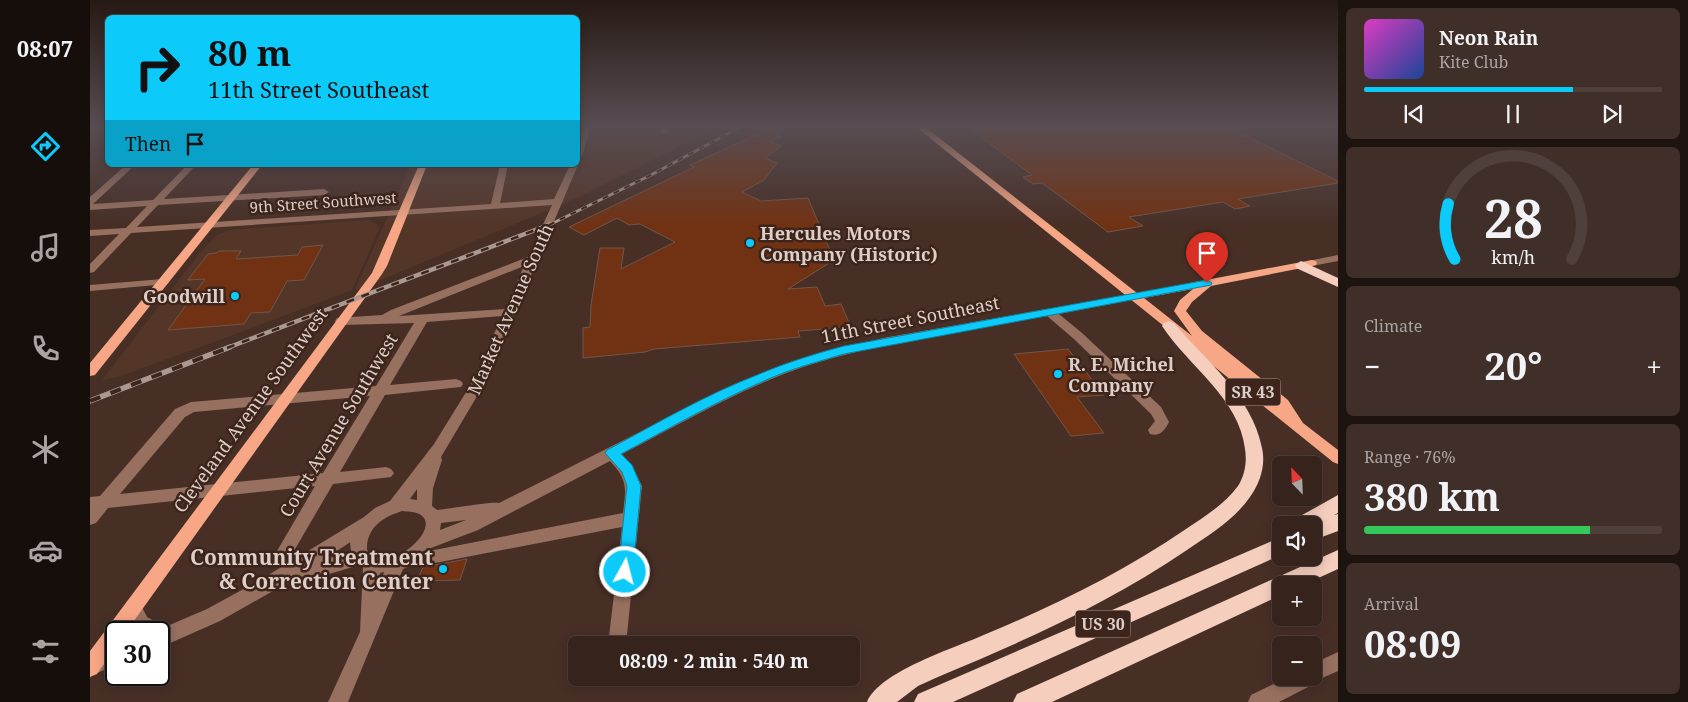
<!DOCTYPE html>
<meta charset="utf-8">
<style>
:root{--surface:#35231c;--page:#402f29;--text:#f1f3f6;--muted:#aaa4a3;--line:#4f403b;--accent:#0ccafa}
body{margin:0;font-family:"Noto Serif",serif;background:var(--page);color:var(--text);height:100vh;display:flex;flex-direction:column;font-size:19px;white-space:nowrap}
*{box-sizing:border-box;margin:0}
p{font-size:16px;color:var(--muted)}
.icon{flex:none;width:28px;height:28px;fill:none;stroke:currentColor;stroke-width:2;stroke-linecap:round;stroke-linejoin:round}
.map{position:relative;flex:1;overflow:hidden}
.drawer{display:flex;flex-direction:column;gap:8px;padding:8px;background:#1d130f;width:350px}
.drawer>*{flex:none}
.guide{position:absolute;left:15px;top:15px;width:475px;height:152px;border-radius:8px;box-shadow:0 2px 12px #0003,0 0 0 1px var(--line);background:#0ccafa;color:#111;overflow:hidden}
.needle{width:32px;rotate:337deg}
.buttons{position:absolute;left:1182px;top:456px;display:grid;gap:10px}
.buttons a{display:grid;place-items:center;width:50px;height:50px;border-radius:8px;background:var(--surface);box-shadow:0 2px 12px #0003,0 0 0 1px var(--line);font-size:25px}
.speed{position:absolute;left:15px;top:621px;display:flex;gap:10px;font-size:25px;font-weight:700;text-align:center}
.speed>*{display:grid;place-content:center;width:65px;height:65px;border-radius:50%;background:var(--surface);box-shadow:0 2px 12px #0003,0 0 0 1px var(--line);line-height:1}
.speed .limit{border:2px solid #111;border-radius:8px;background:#fff;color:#111}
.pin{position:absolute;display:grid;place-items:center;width:42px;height:42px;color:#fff;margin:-51px -21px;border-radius:50% 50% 50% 0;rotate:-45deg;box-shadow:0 0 5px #0007}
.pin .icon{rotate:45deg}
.me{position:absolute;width:55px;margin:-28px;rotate:7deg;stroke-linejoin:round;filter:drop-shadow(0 0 4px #0008)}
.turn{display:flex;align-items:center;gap:18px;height:105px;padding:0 20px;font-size:22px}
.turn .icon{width:65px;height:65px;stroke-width:2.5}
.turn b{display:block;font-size:35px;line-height:42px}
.then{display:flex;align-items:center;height:48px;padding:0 20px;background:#0003;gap:10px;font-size:19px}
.big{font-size:38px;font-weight:700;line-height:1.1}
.drawer .tile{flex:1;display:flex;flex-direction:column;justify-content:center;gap:8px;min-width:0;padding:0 18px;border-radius:8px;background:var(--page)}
.drawer .dial{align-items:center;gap:0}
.dial svg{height:130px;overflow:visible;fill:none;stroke:var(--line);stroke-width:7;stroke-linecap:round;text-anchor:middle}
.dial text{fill:var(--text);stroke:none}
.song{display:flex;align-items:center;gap:15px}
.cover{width:60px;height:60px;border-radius:8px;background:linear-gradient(135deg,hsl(310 70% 55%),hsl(220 70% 35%))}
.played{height:5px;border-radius:2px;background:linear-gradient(90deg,var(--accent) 70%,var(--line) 70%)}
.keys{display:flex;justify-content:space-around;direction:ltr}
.heat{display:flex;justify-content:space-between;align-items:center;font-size:28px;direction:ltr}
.charge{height:8px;border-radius:4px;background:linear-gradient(90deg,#34c759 76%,var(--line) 0)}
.trip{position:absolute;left:478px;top:636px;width:292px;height:50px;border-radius:8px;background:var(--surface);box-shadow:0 2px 12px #0003,0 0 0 1px var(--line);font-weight:700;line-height:50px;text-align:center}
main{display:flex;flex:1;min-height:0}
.menu{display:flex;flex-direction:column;width:90px;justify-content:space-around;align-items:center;background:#150e0b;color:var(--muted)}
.menu .icon{width:35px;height:35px}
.menu .on{color:var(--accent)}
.menu b{font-size:22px;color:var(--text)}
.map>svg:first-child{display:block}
.built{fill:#543629}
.building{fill:#713214;stroke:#70564b}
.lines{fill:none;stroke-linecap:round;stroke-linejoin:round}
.minor{fill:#977060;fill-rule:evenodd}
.major{fill:#f7a786;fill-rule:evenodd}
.highway{fill:#f5cebe;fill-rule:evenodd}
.rail-far2-casing{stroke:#aa9891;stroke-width:3}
.rail-far1-casing{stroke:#aa9891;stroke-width:4.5}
.rail-casing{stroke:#aa9891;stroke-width:5.5}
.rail-far2{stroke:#3d251c;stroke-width:2;stroke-dasharray:6;stroke-linecap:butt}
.rail-far1{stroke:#3d251c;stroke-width:2.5;stroke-dasharray:8;stroke-linecap:butt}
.rail{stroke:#3d251c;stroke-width:4;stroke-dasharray:11;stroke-linecap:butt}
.route{fill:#0ccafa;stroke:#0883a2}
.poi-dot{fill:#0ccafa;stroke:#3d251c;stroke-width:2}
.labels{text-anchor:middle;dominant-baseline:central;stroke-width:5;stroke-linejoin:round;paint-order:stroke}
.far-street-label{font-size:15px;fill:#decec8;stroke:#3d251c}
.shield{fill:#3d251c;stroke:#ae9b94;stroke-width:1}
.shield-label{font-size:16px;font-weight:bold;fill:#decec8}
.poi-label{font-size:18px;font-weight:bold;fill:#decec8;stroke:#3d251c;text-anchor:start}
.street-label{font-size:18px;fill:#decec8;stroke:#3d251c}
.near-poi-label{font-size:21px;font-weight:bold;fill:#decec8;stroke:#3d251c;text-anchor:end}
</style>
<main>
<nav class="menu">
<b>08:07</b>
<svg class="icon on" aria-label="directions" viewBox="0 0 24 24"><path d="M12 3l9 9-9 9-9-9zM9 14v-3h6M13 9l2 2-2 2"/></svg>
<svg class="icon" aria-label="music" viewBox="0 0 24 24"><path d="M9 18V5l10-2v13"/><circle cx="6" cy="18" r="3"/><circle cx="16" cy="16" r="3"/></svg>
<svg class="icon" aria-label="phone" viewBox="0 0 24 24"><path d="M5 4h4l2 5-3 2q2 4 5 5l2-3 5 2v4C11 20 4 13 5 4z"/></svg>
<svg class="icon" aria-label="climate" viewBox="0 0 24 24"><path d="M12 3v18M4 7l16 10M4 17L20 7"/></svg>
<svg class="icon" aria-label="car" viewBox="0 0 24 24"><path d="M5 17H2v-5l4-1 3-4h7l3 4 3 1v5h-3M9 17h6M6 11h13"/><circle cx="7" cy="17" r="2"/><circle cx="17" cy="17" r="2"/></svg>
<svg class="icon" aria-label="filters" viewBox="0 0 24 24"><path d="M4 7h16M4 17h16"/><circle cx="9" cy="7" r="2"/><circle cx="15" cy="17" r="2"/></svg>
</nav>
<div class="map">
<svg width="1248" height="702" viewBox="0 0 1248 702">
<rect width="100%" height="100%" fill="#472f26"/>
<g class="built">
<polygon points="488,126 630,126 483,200 264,291 321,165 488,165"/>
<polygon points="279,220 288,225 289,230 262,290 116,345 28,377 12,380 109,254 127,235 139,230"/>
</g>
<g class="building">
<polygon points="876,126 1136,126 1248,181 1248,183 1148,199 1160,206 1145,209 1133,202 1039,217 1053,226 1018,232 952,183 943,184 933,177 942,175"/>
<polygon points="683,127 694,131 685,135 691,137 681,142 691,146 675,158 687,163 674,180 652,192 671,201 718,198 744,260 698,289 727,287 735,306 751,304 761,327 708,331 710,337 564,349 555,352 493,358 493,328 500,327 501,305 510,248 534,248 531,269 585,242 550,224 539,225 527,218 494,235 479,227 604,167 600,165"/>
<polygon points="233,245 214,280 197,281 180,312 161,313 154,324 78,330 115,279 98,280 118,254 127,253 129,251 151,251 146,259 208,255 212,247"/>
<polygon points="978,349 1014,395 987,397 1014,433 981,436 924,354"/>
<polygon points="377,559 370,580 335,581 337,576 329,576 335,563 345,565"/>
</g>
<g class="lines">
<g class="minor">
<polygon points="493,126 501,126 492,156 488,159 488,144"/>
<polygon points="572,126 580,126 577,133 571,133"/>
<path d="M488,164V165L396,381L351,457L352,460L343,488L342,506L347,510C357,509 404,501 409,503L627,393L706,361L793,338L1043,294L1049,297L1047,299L969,314L992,333L1071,407L1079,422C1075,430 1070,437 1060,434L1058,430L1065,421L1061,414L984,339L957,316C877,331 794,341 716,366C651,388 592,423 532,454L542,465L552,486L536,645H518L532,527L345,563L339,561L337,556L339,552L325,564L313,569L258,702H238L270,632L273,567L270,565L201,585L197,583L130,621L69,648V632C63,632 54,634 48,632C38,629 33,610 37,601L43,599L49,601L57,617L75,627L117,609L170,580L274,517L285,508L300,501L344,444L383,381L412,316L337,322L300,385L366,379L371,381L373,384L371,387L295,395L250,472L296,467L301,469L304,473L301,477L243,484L201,556L195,558L189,556L187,551L225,486L18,508L6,523L0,525V497L10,496L85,409L101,402L286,386L324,323L251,325L247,324L245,321L247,318L292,315L301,310L438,257L462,205L41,233L4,272L0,273V264L29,234L0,236V230L36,228L57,206L0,210V197L36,165H45L3,204L63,200L97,165H106L74,199L234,189L239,192L234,195L68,205L47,227L401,204L410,165H418L410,203L464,199L480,165ZM434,266L415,309L309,316ZM280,396L233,473L30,494L95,417L104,412ZM520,461C538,480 536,488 533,513L339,551L341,548L388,530ZM327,489V500L320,499ZM312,511C319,512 329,511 334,518C343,532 315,555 303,557C297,558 289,558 283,556L277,550C276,528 293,517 312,511ZM376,520L350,530L351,523ZM260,542L261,552L233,560L259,543ZM294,572L289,586L290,573Z"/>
<polygon points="1248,255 1248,261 1222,266 1217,263 1218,261"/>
<polygon points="73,279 77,280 79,282 77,284 0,291 0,285"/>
<polygon points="26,647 26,665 0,676 0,656"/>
<polygon points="1248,652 1248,671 1223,682 1222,685 1189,702 1158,702 1161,695 1196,678 1224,678 1224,663"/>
</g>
<g class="major">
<path d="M825,126H834L1047,293L1222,260L1226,261L1227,263L1226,265L1222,266L1121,286L1102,302L1096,311L1112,331L1198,400L1213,423L1248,450V464L1243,462ZM1103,289L1090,300L1084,311L1102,336L1054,298Z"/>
<polygon points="163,165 172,165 5,375 0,376 0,363"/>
<polygon points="329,165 337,165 297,266 292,274 36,632 26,632 26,647 7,674 0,677 0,651 282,273"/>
</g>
<g class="highway">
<polygon points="1211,261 1248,278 1248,287 1206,268 1205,265"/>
<path d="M1079,321L1084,323C1116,361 1162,396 1172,448C1176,465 1170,483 1160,497C1144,520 1119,535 1097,550C1038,590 975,622 911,650C883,663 855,673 828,686L807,702H777C790,671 865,648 896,634C966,605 1033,572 1096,529C1114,517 1135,504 1148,486C1155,475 1157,462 1155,449C1149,398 1099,367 1072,326L1074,323Z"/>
<polygon points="1248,495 1248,513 1244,515 1248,514 1248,531 1224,540 1224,525 1202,525 1205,519"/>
<polygon points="1191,537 1191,555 863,702 824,702 828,694"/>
<polygon points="1248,550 1248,569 1213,585 1191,585 1191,595 962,702 923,702 927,694"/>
</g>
<g class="rail-far2-casing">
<polyline id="rail-far2" points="459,225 561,175 652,126"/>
</g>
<g class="rail-far1-casing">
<polyline id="rail-far1" points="137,348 461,224"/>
</g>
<g class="rail-casing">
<polyline id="rail" points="0,401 140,347"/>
</g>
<use href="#rail-far2" class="rail-far2"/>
<use href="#rail-far1" class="rail-far1"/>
<use href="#rail" class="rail"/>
</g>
<linearGradient id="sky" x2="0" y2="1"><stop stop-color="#271a15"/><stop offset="0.56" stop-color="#584d52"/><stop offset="1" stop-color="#584d52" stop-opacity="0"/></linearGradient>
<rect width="1248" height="225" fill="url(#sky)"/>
<path class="route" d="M1117,280L1122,283L1121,285L754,354C727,362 700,369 674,381C625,402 578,429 531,454L542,465L551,486L543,572L541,577L535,579L530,577L528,572L537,486L532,472L515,453L517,450C566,424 615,395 667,375C695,363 724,354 754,346Z"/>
<g class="poi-dot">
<circle cx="660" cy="243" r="5"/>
<circle cx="145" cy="296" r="5"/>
<circle cx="968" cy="374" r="5"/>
<circle cx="353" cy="569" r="5"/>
</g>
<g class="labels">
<g class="far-street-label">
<text transform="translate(233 202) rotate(-4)">9th Street Southwest</text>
</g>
<g class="shield">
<rect x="1135.5" y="378.5" width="55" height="27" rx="4"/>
<rect x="985.5" y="610.5" width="55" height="27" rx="4"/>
</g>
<g class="shield-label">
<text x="1163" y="392">SR 43</text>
<text x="1013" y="624">US 30</text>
</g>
<g class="poi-label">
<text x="670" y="233">Hercules Motors<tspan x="670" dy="21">Company (Historic)</tspan></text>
<text x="135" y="296" text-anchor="end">Goodwill</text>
<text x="978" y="364">R. E. Michel<tspan x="978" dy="21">Company</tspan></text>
</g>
<g class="street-label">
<text transform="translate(420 309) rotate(-66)">Market Avenue South</text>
<text transform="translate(820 319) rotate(-11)">11th Street Southeast</text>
<text transform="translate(160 410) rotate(-54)">Cleveland Avenue Southwest</text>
<text transform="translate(248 425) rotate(-59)">Court Avenue Southwest</text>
</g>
<g class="near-poi-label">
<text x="343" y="557">Community Treatment<tspan x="343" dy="24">&amp; Correction Center</tspan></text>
</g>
</g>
</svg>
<div class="buttons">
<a><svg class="needle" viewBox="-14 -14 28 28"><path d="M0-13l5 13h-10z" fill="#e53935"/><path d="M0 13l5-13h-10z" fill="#aaa4a3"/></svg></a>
<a><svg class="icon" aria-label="sound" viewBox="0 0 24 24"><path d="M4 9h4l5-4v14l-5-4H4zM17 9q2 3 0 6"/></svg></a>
<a>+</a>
<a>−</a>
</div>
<div class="speed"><div class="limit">30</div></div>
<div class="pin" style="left:1117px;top:283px;background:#d93025"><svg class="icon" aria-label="arrive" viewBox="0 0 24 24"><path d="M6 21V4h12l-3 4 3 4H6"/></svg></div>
<svg class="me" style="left:535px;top:572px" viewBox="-20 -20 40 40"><circle r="17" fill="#0ccafa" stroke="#fff" stroke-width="3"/><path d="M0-11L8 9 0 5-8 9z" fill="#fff"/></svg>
<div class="trip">08:09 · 2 min · 540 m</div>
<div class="guide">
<div class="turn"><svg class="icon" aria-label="right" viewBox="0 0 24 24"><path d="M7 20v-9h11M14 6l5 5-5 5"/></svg><div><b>80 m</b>11th Street Southeast</div></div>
<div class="then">Then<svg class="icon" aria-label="arrive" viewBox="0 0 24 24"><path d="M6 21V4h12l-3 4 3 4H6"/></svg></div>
</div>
</div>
<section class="drawer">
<div class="tile">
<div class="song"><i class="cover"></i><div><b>Neon Rain</b><p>Kite Club</p></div></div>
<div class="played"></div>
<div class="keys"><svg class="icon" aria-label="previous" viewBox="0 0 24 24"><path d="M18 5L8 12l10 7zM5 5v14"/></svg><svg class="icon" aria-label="pause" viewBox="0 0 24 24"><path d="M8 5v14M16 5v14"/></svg><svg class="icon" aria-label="next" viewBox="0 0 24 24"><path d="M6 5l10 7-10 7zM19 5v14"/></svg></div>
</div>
<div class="tile dial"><svg viewBox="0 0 100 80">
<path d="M14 69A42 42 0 1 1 86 69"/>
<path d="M14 69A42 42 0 0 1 10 35" stroke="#0ccafa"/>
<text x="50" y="56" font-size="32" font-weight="700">28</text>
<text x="50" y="72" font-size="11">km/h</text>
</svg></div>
<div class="tile"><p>Climate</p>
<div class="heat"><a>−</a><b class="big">20°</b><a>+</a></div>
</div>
<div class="tile"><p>Range · 76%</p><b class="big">380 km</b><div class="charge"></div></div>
<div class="tile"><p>Arrival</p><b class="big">08:09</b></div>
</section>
</main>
